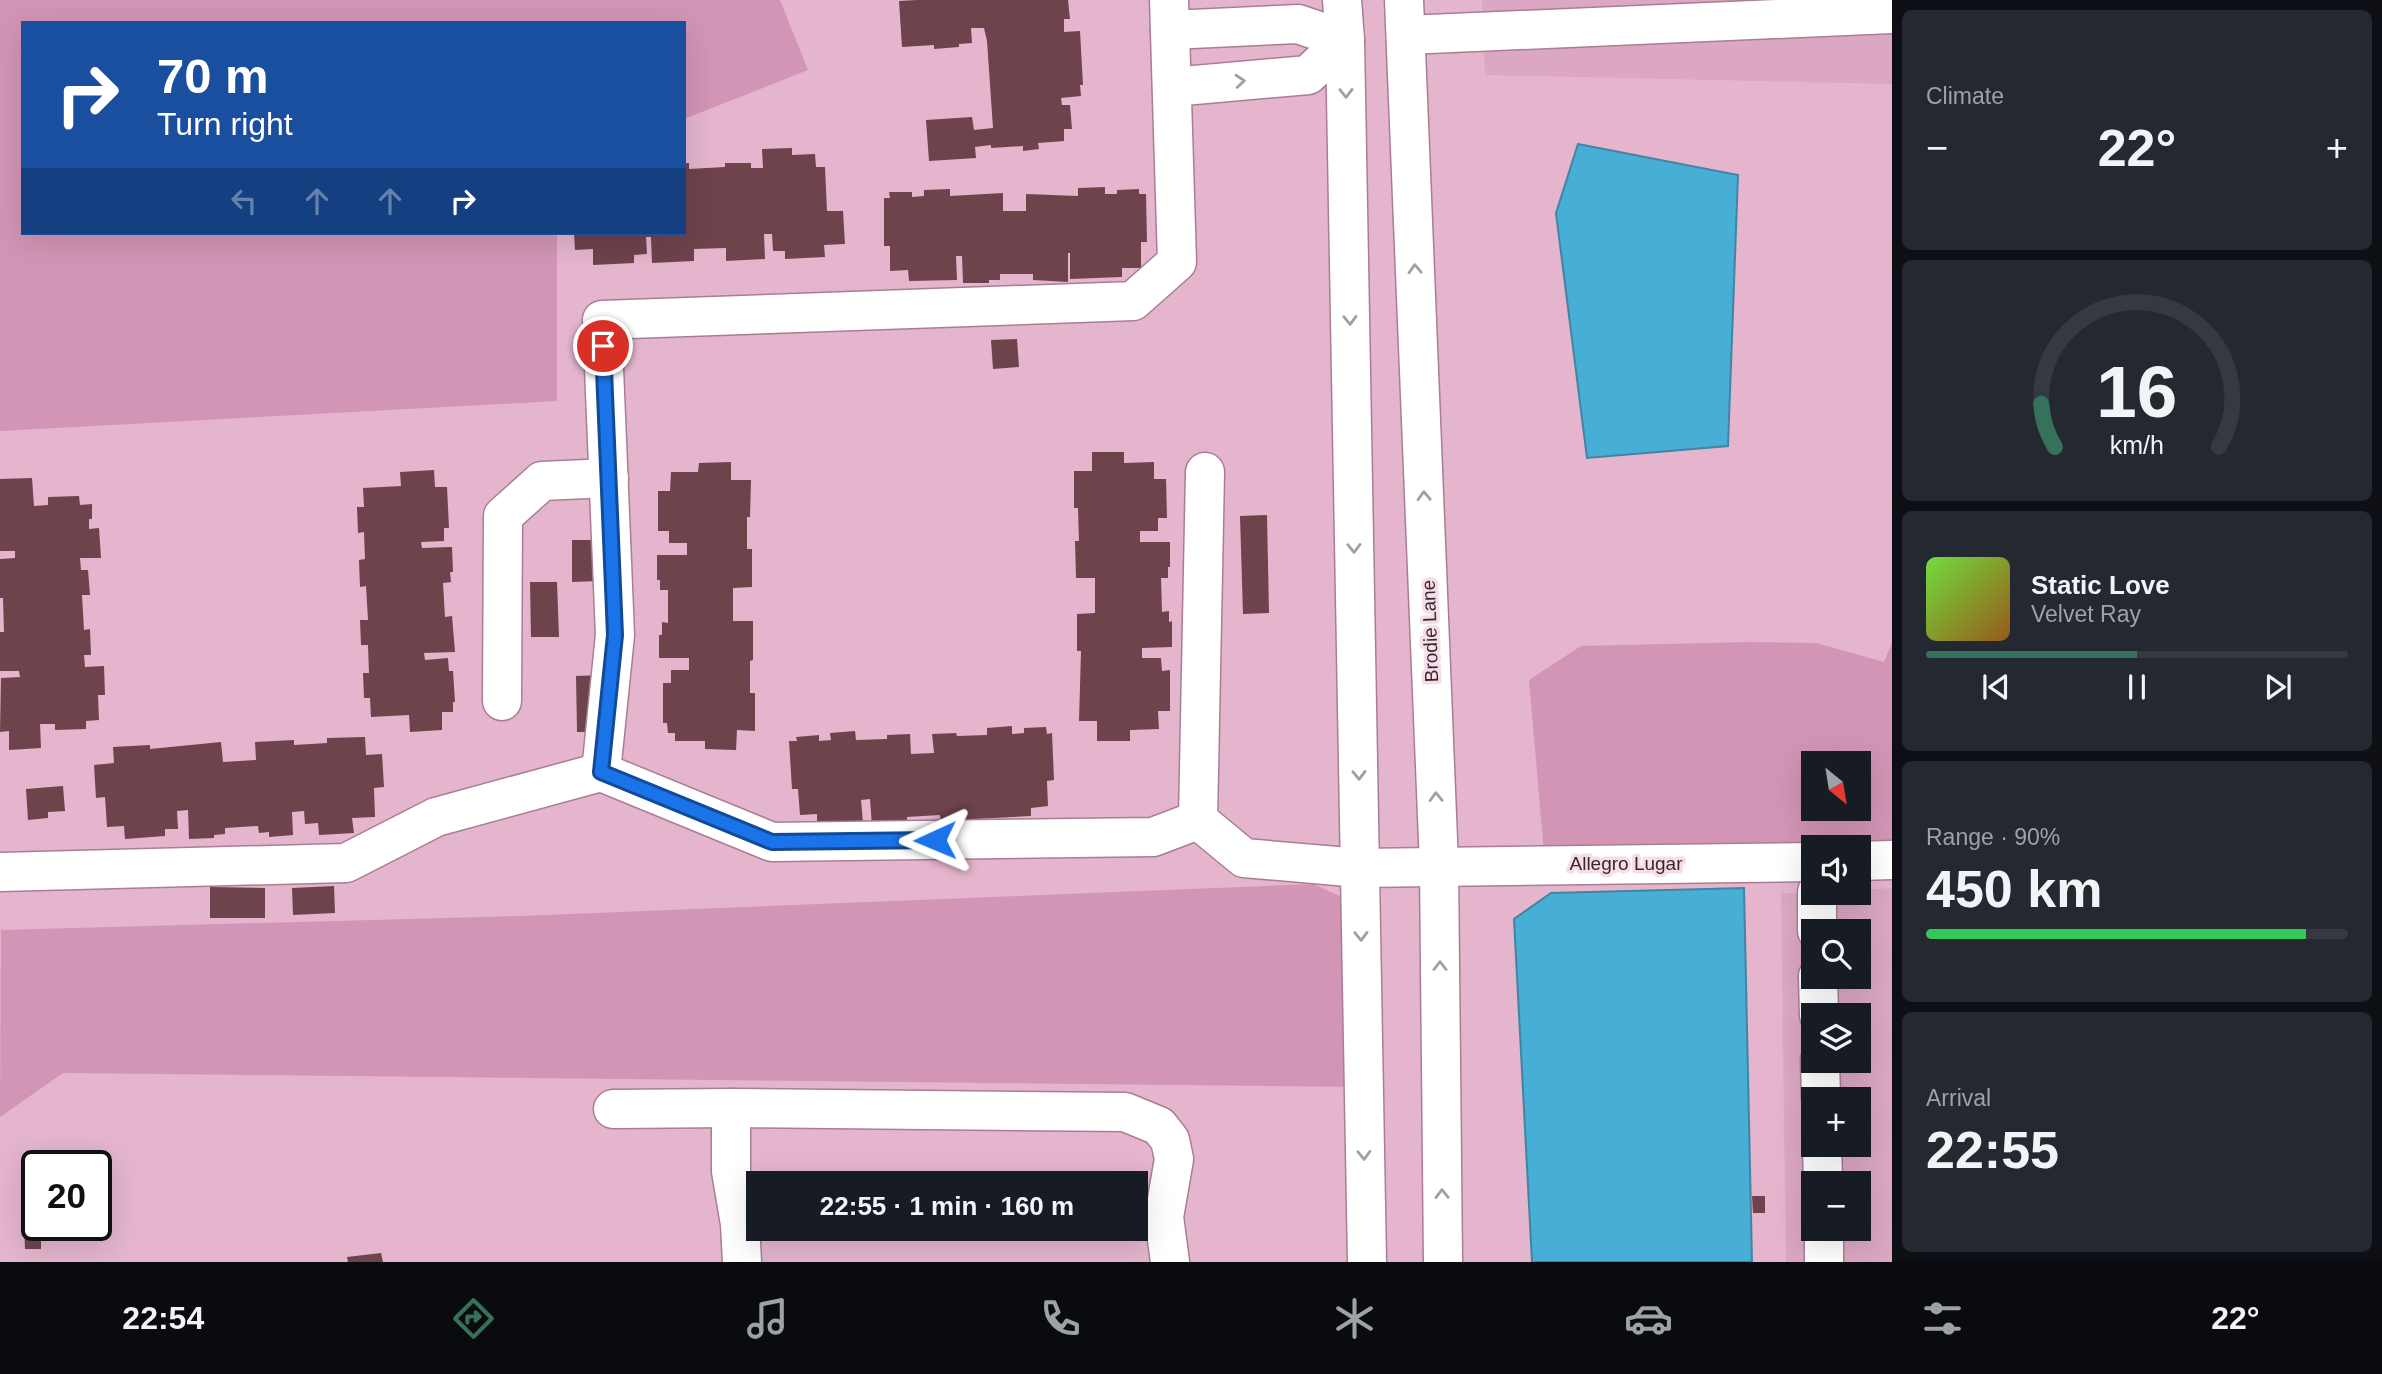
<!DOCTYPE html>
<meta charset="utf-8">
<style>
:root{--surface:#171b24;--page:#242831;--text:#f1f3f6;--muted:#9ea1a6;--line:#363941;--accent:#36725b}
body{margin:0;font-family:Arial,sans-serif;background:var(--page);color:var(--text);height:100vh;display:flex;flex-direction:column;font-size:26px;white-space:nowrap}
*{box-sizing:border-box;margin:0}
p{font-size:23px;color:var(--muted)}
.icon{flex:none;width:38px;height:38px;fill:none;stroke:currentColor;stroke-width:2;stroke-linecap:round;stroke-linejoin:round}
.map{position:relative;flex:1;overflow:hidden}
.side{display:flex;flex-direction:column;gap:10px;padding:10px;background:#0d0f14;width:490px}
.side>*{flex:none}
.hud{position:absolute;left:21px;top:21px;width:665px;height:214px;border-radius:0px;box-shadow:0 7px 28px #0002;background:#1a4fa0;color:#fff;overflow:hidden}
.needle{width:46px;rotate:150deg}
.fabs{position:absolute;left:1801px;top:751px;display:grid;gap:14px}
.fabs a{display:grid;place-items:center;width:70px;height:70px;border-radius:0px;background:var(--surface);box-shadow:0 7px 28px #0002;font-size:35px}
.speed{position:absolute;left:21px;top:1150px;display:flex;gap:14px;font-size:35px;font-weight:700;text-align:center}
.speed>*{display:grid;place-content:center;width:91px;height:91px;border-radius:50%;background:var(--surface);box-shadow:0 7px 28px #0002;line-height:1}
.speed .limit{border:4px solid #111;border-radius:10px;background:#fff;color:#111}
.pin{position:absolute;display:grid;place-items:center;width:60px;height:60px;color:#fff;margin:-30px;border:4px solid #fff;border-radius:50%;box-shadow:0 2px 7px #0007}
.me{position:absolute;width:77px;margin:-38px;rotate:269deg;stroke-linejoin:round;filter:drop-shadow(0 0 5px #0008)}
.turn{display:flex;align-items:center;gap:24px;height:147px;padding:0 21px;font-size:32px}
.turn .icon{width:91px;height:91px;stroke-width:2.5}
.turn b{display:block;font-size:49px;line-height:60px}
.lanes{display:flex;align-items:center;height:66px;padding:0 21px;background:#0003;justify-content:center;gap:35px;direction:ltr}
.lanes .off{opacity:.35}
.big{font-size:52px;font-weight:600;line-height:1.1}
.side .tile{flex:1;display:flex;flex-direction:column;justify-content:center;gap:10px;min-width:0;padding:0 24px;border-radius:10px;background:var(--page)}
.side .dial{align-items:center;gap:0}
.dial svg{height:182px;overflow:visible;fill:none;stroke:var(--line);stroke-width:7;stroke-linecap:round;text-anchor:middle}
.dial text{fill:var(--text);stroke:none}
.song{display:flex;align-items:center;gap:21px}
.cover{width:84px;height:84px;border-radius:10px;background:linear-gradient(135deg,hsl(100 70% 55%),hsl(30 70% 35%))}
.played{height:7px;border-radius:4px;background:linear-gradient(90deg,var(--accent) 50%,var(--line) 50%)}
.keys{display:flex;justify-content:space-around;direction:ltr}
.heat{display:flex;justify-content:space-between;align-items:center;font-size:38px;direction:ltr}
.charge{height:10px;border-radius:5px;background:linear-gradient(90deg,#34c759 90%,var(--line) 0)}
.trip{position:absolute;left:746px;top:1171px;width:402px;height:70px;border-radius:0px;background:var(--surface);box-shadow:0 7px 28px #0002;font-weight:600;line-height:70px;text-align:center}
.tab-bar{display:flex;height:112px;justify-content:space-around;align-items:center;background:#090b0e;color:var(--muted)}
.tab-bar .icon{width:49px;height:49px}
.tab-bar .on{color:var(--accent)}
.tab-bar b{font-size:32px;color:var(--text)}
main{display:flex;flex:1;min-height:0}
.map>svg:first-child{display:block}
.built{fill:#dba7c2;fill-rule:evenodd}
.green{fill:#d295b5;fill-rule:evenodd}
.water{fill:#47aed5;stroke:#4285a3;stroke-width:2}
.building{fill:#6e434b}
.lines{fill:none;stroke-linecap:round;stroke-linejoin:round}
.minor-casing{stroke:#a97e94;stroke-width:41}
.major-casing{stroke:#a97e94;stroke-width:41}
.minor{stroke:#fff;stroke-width:38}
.major{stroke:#fff;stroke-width:38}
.oneway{stroke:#a59da1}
.route-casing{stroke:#114b97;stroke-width:18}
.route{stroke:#1a73e8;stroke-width:12}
.labels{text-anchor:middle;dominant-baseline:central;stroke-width:7;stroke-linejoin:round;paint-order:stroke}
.street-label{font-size:19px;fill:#38262f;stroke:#f6dee9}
</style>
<main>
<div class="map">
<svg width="1892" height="1262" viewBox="0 0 1892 1262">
<rect width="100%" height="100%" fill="#e4b5cd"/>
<g class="built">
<polygon points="1482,0 1892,0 1892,84 1485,75"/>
<path d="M1892,888V1262H1786L1781,893L1858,892L1859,890ZM1813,931H1858V976H1813ZM1813,1015H1858V1060H1813ZM1813,1099H1858V1144H1813ZM1813,1183H1858V1228H1813Z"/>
</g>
<g class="green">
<polygon points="0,0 780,0 808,70 684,119 684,23 23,23 23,233 557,233 557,401 0,431"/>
<path d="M1751,642L1816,643L1884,662L1892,643V855L1858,847H1813L1545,864L1529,680L1581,646ZM1813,763H1858V808H1813Z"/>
<polygon points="1314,884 1360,906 1362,1087 63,1073 0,1117 1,930 520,916"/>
</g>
<g class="water">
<polygon points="1578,144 1738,175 1728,446 1587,458 1556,213"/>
<polygon points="1744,888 1752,1262 1532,1262 1514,919 1551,893"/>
</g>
<g class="building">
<polygon points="917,0 1068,0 1070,19 1064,19 1064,32 1080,31 1083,85 1080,85 1081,96 1061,98 1062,105 1070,105 1072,129 1064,129 1064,141 1038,143 1039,149 1023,151 1023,146 991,148 991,145 975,147 976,158 929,161 926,120 972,117 974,130 993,128 987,41 984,28 971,28 972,43 959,44 959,47 934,49 934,45 902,47 899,1"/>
<polygon points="792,148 792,155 815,154 816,167 825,167 827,211 843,211 845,244 824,245 825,257 785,259 785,251 773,251 772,234 764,234 765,259 726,261 726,248 694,249 694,261 652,263 651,237 646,237 647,254 634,255 634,263 593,265 593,249 575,250 574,233 684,233 684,163 689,163 689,169 725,167 725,163 751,163 751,168 763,168 762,149"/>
<polygon points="1105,187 1105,194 1117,194 1117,190 1139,189 1139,194 1146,194 1147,242 1141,242 1141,268 1122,268 1122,277 1070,279 1070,253 1068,253 1068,282 1033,280 1033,274 1000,274 1000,280 989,280 989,283 963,283 962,256 956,256 957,280 909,281 908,270 890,271 890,246 884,246 884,198 890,198 889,192 912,192 912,197 924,196 924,190 950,189 950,196 1003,193 1003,211 1026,211 1026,194 1078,196 1078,188"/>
<polygon points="1017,339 1019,367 993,369 991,340"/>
<polygon points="1092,452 1124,452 1124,463 1154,462 1154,479 1166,479 1167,518 1158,518 1158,531 1140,531 1140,542 1170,542 1170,567 1168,567 1168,578 1161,578 1162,612 1169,611 1169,622 1172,621 1172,647 1142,648 1142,658 1161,658 1162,671 1170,670 1170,711 1158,711 1159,729 1130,730 1130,741 1097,741 1097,721 1079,721 1081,651 1077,651 1077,614 1095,613 1095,578 1076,578 1075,541 1079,541 1078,508 1074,508 1074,471 1092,471"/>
<polygon points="731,462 731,480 751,480 750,517 747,517 747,549 752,549 752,587 733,588 733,621 753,621 753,660 750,661 750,693 755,693 755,731 737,730 736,750 705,749 705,741 675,741 675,733 668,733 667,723 663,723 663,683 671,683 671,670 689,670 689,658 659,658 659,635 662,635 662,622 668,623 668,590 660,590 660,580 657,580 657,555 687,555 687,543 669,543 669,531 658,531 658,491 670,491 671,472 698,472 699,463"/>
<polygon points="434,470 435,487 447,487 449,528 444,528 444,541 421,542 422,548 452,547 453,572 450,572 451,582 443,583 445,617 452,616 455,652 424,653 425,660 448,658 449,671 453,671 455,702 453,702 453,712 442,712 442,730 410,732 409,715 371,717 370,698 364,698 363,673 369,673 368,645 361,645 360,620 368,620 366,586 360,587 359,560 365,559 364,532 358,533 357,507 364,507 363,488 401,486 400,472"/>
<polygon points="32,478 34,506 48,505 48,497 79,496 80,505 92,504 92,519 89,519 89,529 99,528 101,558 80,558 81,570 88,570 90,595 82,595 84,630 90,629 91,655 84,655 85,667 104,666 105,695 98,695 99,720 86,721 86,729 55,730 55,724 40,724 41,748 9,750 9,731 0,732 1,678 20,677 19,671 0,671 0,632 4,632 3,598 0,598 0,559 15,558 15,551 0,551 0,479"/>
<polygon points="1267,515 1269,613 1243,614 1240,516"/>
<polygon points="572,540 600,540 600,581 572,582"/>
<polygon points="530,582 557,582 559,637 531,637"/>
<polygon points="603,675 605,732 577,732 576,676"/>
<polygon points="1012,726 1012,734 1024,733 1024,728 1046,727 1047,734 1052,733 1054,780 1047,781 1048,806 1031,808 1031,816 975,819 975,823 941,822 940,815 907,817 907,823 872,827 870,799 861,800 863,823 817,825 817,814 800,815 798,789 792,789 789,741 797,741 796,737 819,735 819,741 831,740 830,733 855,731 856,740 887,739 887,735 910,734 911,754 934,753 932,734 956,733 957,736 987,735 987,728"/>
<polygon points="365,737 366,755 382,754 384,787 374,788 375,817 352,818 354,833 319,835 318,823 305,824 304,811 292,812 293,835 269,837 269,832 259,833 258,826 225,828 225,834 214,835 214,838 189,839 188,810 177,811 178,829 165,829 165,836 125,839 124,826 107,827 105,797 96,798 94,765 114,763 113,747 150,745 150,749 221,742 223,762 256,760 255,742 294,740 294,745 327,743 327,738"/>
<polygon points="63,786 65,811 48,812 48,818 28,820 26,789"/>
<polygon points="334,886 335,913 293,915 292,888"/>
<polygon points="210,887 265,888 265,918 210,918"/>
<polygon points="1752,1196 1765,1196 1765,1213 1753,1213"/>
<polygon points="37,1222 37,1225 41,1225 41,1249 25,1249 24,1223"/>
<polygon points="381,1253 383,1262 348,1262 347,1257"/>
</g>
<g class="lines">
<g class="minor-casing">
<g id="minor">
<polyline points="1169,0 1177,262 1133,301 602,320 615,635 601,772 772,842 1153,837 1198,820 1244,858 1360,868 1813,862"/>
<polyline points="1170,30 1298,24 1345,40 1308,75 1172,87"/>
<polyline points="1406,35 1892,14"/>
<polyline points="502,701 503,516 542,481 609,478"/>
<polyline points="1198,820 1205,472"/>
<polyline points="1858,861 1892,860"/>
<polyline points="0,872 346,863 436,817 601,772"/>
<polyline points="1817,892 1817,931"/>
<polyline points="1818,976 1819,1015"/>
<polyline points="1820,1060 1821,1099"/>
<polyline points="613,1109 731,1108"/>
<polyline points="1822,1144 1823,1183"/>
<polyline points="1824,1228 1824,1262"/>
<polyline points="742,1262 740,1224 731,1171 731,1108 1125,1112 1159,1126 1170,1140 1174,1159 1164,1217 1170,1262"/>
</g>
</g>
<g class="major-casing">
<g id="major">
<polyline points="1342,0 1345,40 1367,1262"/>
<polyline points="1404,0 1439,865 1443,1262"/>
</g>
</g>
<use href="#minor" class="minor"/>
<use href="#major" class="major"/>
</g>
<defs><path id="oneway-chevron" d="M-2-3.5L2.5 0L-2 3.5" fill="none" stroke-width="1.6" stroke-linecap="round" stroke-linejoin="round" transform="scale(1.75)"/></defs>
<g class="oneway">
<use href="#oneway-chevron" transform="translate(1240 81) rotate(-5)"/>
<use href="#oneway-chevron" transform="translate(1346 93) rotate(89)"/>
<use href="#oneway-chevron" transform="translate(1415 269) rotate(-92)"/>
<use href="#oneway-chevron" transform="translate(1350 320) rotate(89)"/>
<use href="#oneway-chevron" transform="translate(1424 496) rotate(-92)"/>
<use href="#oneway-chevron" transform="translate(1354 548) rotate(89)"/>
<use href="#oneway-chevron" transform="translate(1359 775) rotate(89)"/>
<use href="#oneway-chevron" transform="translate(1436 797) rotate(-92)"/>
<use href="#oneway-chevron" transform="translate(1361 936) rotate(89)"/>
<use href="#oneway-chevron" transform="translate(1440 966) rotate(-90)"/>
<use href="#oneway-chevron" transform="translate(1364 1155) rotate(88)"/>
<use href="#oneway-chevron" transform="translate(1442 1194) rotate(-91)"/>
</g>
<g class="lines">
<g class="route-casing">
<polyline id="route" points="603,346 615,635 601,772 772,842 935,840"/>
</g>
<use href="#route" class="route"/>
</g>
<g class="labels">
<g class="street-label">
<text transform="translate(1430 631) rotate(-92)">Brodie Lane</text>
<text x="1626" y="863">Allegro Lugar</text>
</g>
</g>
</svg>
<div class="fabs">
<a><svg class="needle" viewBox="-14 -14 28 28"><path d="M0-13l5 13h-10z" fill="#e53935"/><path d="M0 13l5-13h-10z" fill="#9ea1a6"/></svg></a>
<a><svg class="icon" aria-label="sound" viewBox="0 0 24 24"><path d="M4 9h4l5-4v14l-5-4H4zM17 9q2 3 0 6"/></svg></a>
<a><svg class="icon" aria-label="search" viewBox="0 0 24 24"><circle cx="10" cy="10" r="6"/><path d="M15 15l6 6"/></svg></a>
<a><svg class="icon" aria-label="layers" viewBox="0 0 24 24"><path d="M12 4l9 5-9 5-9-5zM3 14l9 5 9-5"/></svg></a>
<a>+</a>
<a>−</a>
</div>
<div class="speed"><div class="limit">20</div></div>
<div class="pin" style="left:603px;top:346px;background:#d93025"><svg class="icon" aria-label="arrive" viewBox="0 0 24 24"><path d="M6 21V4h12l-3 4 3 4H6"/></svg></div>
<svg class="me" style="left:935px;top:840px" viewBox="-20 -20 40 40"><path d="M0-17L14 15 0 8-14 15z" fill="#1a73e8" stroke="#fff" stroke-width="4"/></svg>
<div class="trip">22:55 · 1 min · 160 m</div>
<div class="hud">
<div class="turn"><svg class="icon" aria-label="right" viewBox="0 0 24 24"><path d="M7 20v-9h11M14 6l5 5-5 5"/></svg><div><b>70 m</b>Turn right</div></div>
<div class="lanes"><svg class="icon off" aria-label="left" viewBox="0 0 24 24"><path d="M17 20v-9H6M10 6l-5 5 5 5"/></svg><svg class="icon off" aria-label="ahead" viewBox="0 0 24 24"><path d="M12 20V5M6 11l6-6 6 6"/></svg><svg class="icon off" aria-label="ahead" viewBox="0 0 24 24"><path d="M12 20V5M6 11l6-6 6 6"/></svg><svg class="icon" aria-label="right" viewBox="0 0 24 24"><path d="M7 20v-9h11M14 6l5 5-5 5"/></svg></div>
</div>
</div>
<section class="side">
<div class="tile"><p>Climate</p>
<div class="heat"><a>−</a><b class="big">22°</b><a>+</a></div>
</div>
<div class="tile dial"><svg viewBox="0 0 100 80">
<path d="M14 69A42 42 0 1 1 86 69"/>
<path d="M14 69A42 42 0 0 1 8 50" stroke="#36725b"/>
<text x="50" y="56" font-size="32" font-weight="700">16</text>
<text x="50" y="72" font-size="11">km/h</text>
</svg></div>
<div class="tile">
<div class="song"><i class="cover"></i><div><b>Static Love</b><p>Velvet Ray</p></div></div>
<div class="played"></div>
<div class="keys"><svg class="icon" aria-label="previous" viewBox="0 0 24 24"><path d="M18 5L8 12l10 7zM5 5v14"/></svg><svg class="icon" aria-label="pause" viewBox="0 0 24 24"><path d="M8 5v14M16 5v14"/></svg><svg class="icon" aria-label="next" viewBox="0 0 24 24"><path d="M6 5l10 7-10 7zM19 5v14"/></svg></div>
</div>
<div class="tile"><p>Range · 90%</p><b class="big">450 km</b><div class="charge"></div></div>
<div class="tile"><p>Arrival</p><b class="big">22:55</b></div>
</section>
</main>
<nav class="tab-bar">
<b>22:54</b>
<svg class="icon on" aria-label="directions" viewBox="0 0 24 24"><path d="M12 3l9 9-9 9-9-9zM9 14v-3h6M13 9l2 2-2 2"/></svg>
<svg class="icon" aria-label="music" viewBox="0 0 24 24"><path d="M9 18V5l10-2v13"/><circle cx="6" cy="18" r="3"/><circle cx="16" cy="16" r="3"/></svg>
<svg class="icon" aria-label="phone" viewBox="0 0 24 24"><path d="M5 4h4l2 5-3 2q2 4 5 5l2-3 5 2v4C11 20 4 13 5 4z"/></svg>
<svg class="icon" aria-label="climate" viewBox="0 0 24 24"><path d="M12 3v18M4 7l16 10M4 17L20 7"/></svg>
<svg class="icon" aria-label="car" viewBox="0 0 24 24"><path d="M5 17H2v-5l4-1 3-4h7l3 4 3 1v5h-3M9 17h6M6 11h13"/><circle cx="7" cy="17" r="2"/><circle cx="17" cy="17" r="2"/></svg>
<svg class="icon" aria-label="filters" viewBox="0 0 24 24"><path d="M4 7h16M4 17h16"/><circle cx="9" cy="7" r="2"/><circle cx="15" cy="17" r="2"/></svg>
<b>22°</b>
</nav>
